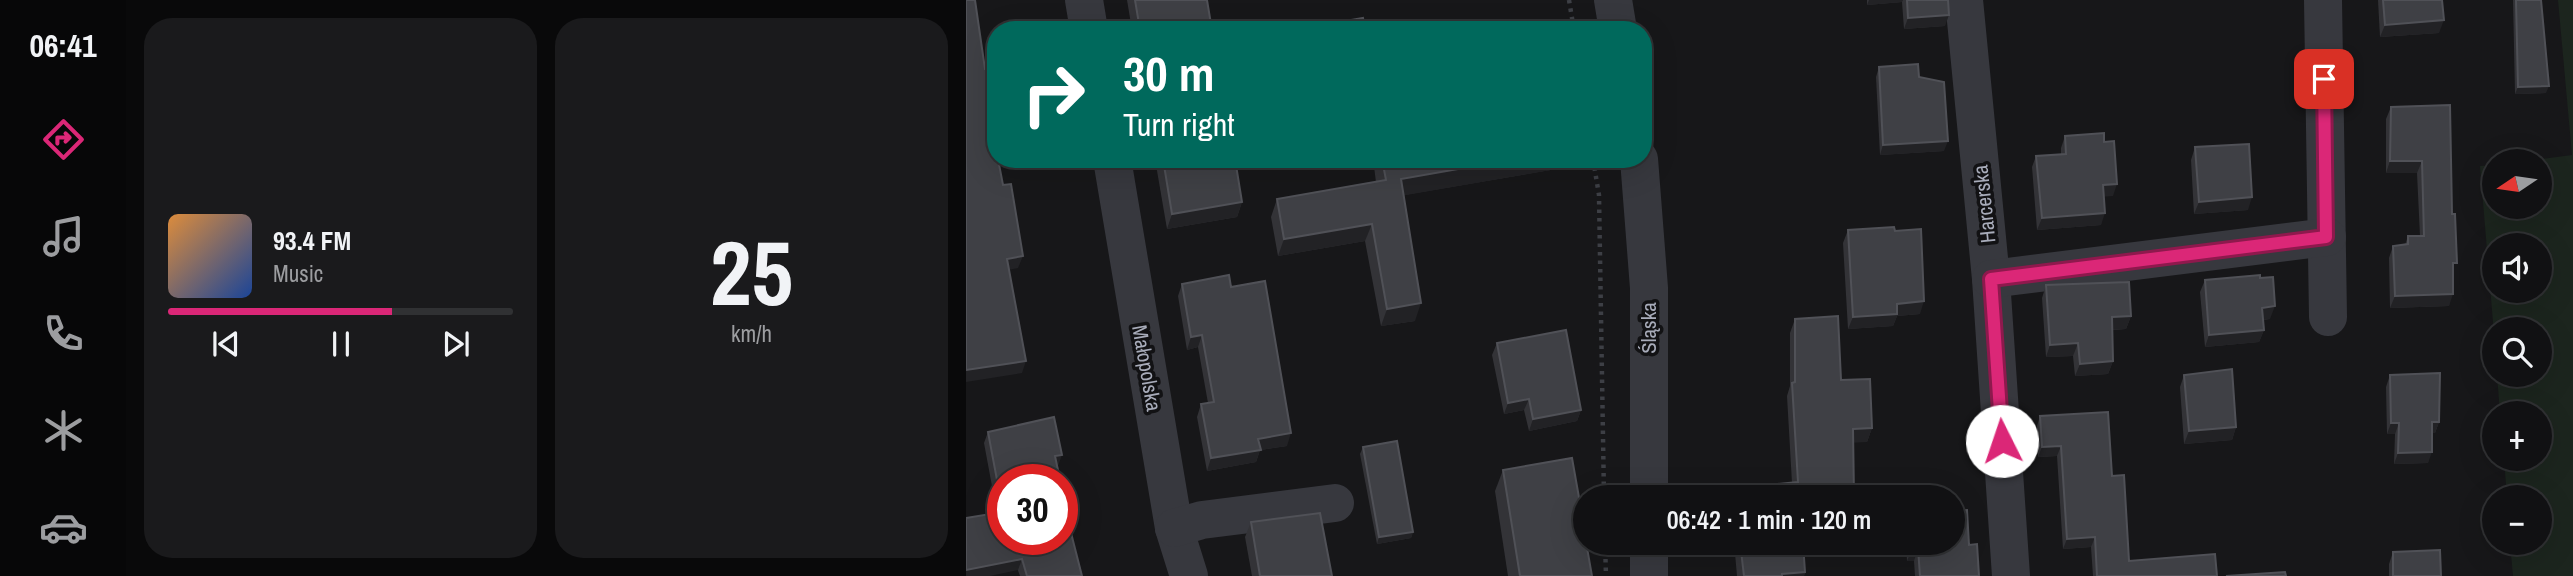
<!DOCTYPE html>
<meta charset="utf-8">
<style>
:root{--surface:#111113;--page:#1a1a1c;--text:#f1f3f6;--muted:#9c9da0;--line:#303133;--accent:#db2777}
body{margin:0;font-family:"Archivo Narrow",sans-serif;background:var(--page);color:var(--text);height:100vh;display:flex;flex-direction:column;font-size:26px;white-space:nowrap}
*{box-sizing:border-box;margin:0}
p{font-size:23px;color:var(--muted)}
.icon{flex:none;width:38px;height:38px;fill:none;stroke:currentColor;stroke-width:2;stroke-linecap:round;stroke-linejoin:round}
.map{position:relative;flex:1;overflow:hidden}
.side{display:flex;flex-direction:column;gap:18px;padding:18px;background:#09090a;width:840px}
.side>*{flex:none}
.hud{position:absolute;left:21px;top:21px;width:665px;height:147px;border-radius:28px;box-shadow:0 7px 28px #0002,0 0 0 2px var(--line);background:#00695c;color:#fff;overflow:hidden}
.needle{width:46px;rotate:257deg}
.tools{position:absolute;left:1516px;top:149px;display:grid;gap:14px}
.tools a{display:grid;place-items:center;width:70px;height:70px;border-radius:50%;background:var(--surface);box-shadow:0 7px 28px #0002,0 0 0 2px var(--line);font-size:35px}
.speed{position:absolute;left:21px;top:464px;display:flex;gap:14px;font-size:35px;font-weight:700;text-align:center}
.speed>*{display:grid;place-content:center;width:91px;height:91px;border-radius:50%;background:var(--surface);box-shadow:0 7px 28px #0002,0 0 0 2px var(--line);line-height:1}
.speed .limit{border:10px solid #d22;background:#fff;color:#111}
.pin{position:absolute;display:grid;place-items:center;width:60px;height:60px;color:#fff;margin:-30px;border-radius:14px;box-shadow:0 4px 10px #0006}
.me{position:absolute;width:77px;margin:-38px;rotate:356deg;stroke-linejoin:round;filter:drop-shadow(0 0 5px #0008)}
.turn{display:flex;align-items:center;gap:24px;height:147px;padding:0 21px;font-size:32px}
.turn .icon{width:91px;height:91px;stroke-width:2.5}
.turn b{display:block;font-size:49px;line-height:60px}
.side .widget{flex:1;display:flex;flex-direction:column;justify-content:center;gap:10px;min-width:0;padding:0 24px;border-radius:28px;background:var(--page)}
.side .dial{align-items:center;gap:0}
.dial b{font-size:91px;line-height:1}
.song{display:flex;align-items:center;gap:21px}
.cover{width:84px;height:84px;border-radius:10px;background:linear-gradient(135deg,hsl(30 70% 55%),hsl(220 70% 35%))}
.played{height:7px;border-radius:4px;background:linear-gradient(90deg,var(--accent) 65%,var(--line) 65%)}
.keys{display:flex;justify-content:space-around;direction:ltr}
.side .tiles{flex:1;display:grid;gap:18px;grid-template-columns:repeat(2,1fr)}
.trip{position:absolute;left:607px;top:485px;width:392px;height:70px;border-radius:35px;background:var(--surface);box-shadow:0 7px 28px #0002,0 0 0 2px var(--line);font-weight:600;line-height:70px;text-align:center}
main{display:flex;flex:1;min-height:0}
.tab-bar{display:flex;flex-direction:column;width:126px;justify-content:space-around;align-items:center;background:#070708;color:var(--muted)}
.tab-bar .icon{width:49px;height:49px}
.tab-bar .active{color:var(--accent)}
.tab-bar b{font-size:32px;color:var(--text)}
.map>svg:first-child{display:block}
.green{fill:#1c251e;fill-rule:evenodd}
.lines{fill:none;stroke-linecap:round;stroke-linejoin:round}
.path{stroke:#3d3f45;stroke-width:4.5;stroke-dasharray:3.5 5;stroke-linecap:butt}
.minor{stroke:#37383e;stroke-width:38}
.wall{fill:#333337}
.shaded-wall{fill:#222225}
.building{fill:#3f4045;stroke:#505157;stroke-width:2}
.route-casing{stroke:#8e194d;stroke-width:18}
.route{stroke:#db2777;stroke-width:12}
.labels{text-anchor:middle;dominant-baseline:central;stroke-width:7;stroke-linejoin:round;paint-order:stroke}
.street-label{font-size:21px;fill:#a8acba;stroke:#121214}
</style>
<main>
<nav class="tab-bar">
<b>06:41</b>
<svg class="icon active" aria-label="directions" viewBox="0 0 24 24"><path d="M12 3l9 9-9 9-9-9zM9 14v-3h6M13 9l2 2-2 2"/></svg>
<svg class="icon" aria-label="music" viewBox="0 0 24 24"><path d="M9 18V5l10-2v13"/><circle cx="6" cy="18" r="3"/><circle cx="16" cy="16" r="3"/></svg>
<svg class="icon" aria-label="phone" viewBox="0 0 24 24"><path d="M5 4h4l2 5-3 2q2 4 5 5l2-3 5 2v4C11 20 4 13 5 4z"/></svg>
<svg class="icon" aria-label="climate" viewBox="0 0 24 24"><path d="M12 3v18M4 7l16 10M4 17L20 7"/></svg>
<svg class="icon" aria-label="car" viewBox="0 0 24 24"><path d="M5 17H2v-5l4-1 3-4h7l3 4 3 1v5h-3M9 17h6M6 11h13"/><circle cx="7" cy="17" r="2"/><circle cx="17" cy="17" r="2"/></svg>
</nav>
<section class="side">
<div class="tiles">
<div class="widget">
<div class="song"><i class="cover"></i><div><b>93.4 FM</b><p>Music</p></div></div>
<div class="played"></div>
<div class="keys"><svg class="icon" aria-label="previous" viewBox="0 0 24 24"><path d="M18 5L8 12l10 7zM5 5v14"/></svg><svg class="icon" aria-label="pause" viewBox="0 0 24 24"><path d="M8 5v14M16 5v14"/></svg><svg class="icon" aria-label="next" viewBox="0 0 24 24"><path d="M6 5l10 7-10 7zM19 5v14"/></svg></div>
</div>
<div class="widget dial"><b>25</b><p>km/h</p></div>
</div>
</section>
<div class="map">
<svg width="1607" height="576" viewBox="0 0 1607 576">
<rect width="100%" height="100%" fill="#171719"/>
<path class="green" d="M1592,0H1607V576H1547L1544,543L1573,542V497H1541L1538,459L1573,458V413H1534L1531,375L1573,374V329H1528V334L1514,166L1528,165V206H1573V161H1560L1606,155ZM1528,245H1573V290H1528Z"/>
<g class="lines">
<g class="path">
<polyline points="603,0 608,30"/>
<polyline points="627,159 633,195 638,497"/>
<polyline points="639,542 640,576"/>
</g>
<g class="minor">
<polyline points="118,0 123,30"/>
<polyline points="647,0 652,30"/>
<polyline points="998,0 1025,279 1045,576"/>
<polyline points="1357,0 1362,317"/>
<polyline points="146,159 208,528 223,576"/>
<polyline points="673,159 683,288 683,497"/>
<polyline points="1025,279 1361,237"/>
<polyline points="208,528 236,520 369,503"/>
<polyline points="683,542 683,576"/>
</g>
</g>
<g class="wall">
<polygon points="161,0 241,0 246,30 166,30"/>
<polygon points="901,0 982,0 979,26 938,29 936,2 901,5"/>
<polygon points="1412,0 1476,0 1473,33 1414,37"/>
<polygon points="1547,0 1575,0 1580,93 1549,94"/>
<polygon points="913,67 953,77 978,151 914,155 910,77"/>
<polygon points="1484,105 1487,273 1483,306 1424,308 1423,258 1427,246 1439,245 1442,236 1454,236 1451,173 1420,173 1420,119 1425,107"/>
<polygon points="1099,136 1138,142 1147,196 1138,196 1135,225 1071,230 1066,167 1070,156 1095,154 1095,148"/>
<polygon points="1229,147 1282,210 1228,214 1225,160"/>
<polygon points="189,159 269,159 276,202 271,217 201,229"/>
<polygon points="407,159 605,159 602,167 438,195 449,321 415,326 399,241 312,256 305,217 311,199 410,182"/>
<polygon points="882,230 929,231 954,314 931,316 927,326 882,329 877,243"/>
<polygon points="1239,280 1304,319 1297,320 1298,330 1293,342 1239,347 1234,292"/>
<polygon points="216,284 265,287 321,446 294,450 290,462 241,471 231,417 235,404 242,403 232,347 221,350 212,296"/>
<polygon points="1080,285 1165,316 1160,329 1147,330 1147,361 1142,374 1109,376 1107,356 1080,357 1076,298"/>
<polygon points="829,319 875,380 906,428 901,442 887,442 888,497 765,497 769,488 826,483 821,396 824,386 824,333"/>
<polygon points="531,343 615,410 611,421 563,431 558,410 538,414 526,355"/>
<polygon points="1218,375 1270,427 1266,440 1218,444 1214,387"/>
<polygon points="1424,375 1473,422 1469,433 1466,433 1462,463 1428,464 1429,434 1421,434 1420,387"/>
<polygon points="1074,416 1146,476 1163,561 1251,576 1127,576 1125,547 1097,549 1091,456 1072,457 1071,426"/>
<polygon points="22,432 92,466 103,525 116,576 54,576 31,513 18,443"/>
<polygon points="397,447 447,532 445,538 411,544 394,454"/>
<polygon points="537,470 626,576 542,576 529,491"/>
<polygon points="285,522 366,576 286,576 279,537"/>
<polygon points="768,542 887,542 884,553 838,556 839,572 838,576 771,576"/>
<polygon points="940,542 987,542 1003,545 1013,576 949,576 948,561 941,561"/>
<polygon points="1427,552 1475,576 1423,576 1423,564"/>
</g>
<g class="shaded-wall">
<polygon points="903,0 937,0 936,2 901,5"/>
<polygon points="983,15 979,26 938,29 942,18"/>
<polygon points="1478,20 1473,33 1414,37 1419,25"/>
<polygon points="1583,86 1580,93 1549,94 1552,87"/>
<polygon points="982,141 978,151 914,155 917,145"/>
<polygon points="549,159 605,159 602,167 429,197 435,179"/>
<polygon points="1424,161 1456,161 1451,173 1420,173"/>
<polygon points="1151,184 1147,196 1133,197 1137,185"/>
<polygon points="1286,197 1282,210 1228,214 1233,202"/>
<polygon points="276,202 271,217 201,229 206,214"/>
<polygon points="1139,213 1135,225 1071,230 1076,218"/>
<polygon points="406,224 399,241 312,256 318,239"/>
<polygon points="57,256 52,268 37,271 41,259"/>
<polygon points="1487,294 1483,306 1424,308 1429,296"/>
<polygon points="958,301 954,314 931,316 927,326 882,329 887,317 931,304"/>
<polygon points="455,303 449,321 415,326 421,309"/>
<polygon points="1309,306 1304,319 1291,320 1296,308"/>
<polygon points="1165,316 1160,329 1142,330 1146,317"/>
<polygon points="1298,330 1293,342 1239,347 1243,335"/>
<polygon points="236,335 232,347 221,350 225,337"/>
<polygon points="1112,343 1107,356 1080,357 1084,345"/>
<polygon points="60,361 56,373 0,382 0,370"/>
<polygon points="1147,361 1142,374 1109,376 1114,364"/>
<polygon points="563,399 558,410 538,414 542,403"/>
<polygon points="615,410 611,421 563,431 567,419"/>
<polygon points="1466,422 1473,422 1469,433 1462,433"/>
<polygon points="1425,423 1433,423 1429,434 1421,434"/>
<polygon points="1270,427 1266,440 1218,444 1223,431"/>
<polygon points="906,428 901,442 882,443 887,429"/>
<polygon points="325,433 321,446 294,450 290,462 241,471 245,458 292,439"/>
<polygon points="1095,446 1091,456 1072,457 1076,447"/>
<polygon points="1466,452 1462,463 1428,464 1432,453"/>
<polygon points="96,455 92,466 85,468 89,456"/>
<polygon points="447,532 445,538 411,544 413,537"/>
<polygon points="1129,537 1125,547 1097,549 1101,539"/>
<polygon points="887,542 884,553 832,556 837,543"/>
<polygon points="952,548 948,561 941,561 946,549"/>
<polygon points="56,559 52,570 24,576 0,576 0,570"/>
<polygon points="839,572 838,576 816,576 816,574"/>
</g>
<g class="building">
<polygon points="0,0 9,0 19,69 21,69 26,104 22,104 30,146 30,159 32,159 37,185 45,184 57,256 41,259 60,361 0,370"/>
<polygon points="169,0 241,0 246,30 174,30"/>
<polygon points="941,0 982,0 983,15 942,18"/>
<polygon points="1417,0 1476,0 1478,20 1419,25"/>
<polygon points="1550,0 1575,0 1583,86 1552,87"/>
<polygon points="397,18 399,30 328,30"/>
<polygon points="952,64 953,77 978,82 982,141 917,145 913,67"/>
<polygon points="1484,105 1486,214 1489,214 1491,263 1487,263 1487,294 1429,296 1427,246 1442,244 1442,236 1458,236 1456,161 1424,161 1425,107"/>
<polygon points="1138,133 1138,142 1148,141 1151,184 1137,185 1139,213 1076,218 1070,156 1100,154 1099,136"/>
<polygon points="1283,144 1286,197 1233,202 1229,147"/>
<polygon points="197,159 269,159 276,202 206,214"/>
<polygon points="416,159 549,159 435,179 455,303 421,309 406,224 318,239 311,199 420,180"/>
<polygon points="928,227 929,231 955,229 958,301 931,304 931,314 887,317 882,230"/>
<polygon points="263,275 265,287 299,281 325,433 292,439 295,450 245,458 235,404 248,402 236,335 225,337 216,284"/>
<polygon points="1294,275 1294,278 1307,277 1309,306 1296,308 1298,330 1243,335 1239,280"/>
<polygon points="1163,282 1165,316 1146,317 1147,361 1114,364 1112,343 1084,345 1080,285"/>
<polygon points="872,316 875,380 904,379 906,428 887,429 888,497 769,497 769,488 832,482 826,383 829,382 829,319"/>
<polygon points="600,330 615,410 567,419 563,399 542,403 531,343"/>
<polygon points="1266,369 1270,427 1223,431 1218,375"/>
<polygon points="1474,373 1473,422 1466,422 1466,452 1432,453 1433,423 1425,423 1424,375"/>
<polygon points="1142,412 1146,476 1158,475 1163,561 1249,554 1251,576 1131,576 1129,537 1101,539 1095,446 1076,447 1074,416"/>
<polygon points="88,417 96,455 89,456 94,480 37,480 37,539 96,539 96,493 103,525 116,576 61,576 56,559 0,570 0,518 37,512 22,432"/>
<polygon points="431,441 447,532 413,537 397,447"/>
<polygon points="606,458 620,537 620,542 626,576 554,576 537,470"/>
<polygon points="1001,510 1003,545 1011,544 1013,576 954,576 952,548 946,549 946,542 987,542 987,511"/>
<polygon points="354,513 366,576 294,576 285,522"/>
<polygon points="774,542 839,542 837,543 839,572 816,574 816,576 778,576"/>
<polygon points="1474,550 1475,576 1427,576 1427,552"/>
<polygon points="1319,572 1320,576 1260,576"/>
</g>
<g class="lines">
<g class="route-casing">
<polyline id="route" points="1036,441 1025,279 1360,237 1358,79"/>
</g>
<use href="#route" class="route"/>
</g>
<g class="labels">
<g class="street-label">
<text transform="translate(1018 204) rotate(-96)">Harcerska</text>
<text transform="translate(682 328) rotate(-90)">Śląska</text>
<text transform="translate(181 368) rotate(80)">Małopolska</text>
</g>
</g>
</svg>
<div class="tools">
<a><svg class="needle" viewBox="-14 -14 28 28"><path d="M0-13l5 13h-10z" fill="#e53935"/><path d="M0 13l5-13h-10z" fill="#9c9da0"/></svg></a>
<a><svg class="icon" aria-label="sound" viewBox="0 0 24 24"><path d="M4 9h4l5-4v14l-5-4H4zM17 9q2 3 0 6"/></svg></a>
<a><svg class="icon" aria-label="search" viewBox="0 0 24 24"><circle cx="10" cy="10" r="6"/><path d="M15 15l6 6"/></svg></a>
<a>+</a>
<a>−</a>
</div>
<div class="speed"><div class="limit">30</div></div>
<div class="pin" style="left:1358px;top:79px;background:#d93025"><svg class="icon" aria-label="arrive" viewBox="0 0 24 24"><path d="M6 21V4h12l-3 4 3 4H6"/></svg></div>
<svg class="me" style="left:1036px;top:441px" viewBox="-20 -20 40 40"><circle r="19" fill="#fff"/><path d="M0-13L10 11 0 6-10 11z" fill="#db2777"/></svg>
<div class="trip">06:42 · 1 min · 120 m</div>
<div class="hud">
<div class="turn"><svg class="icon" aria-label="right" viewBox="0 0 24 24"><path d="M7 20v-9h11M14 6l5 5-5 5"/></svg><div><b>30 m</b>Turn right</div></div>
</div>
</div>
</main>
